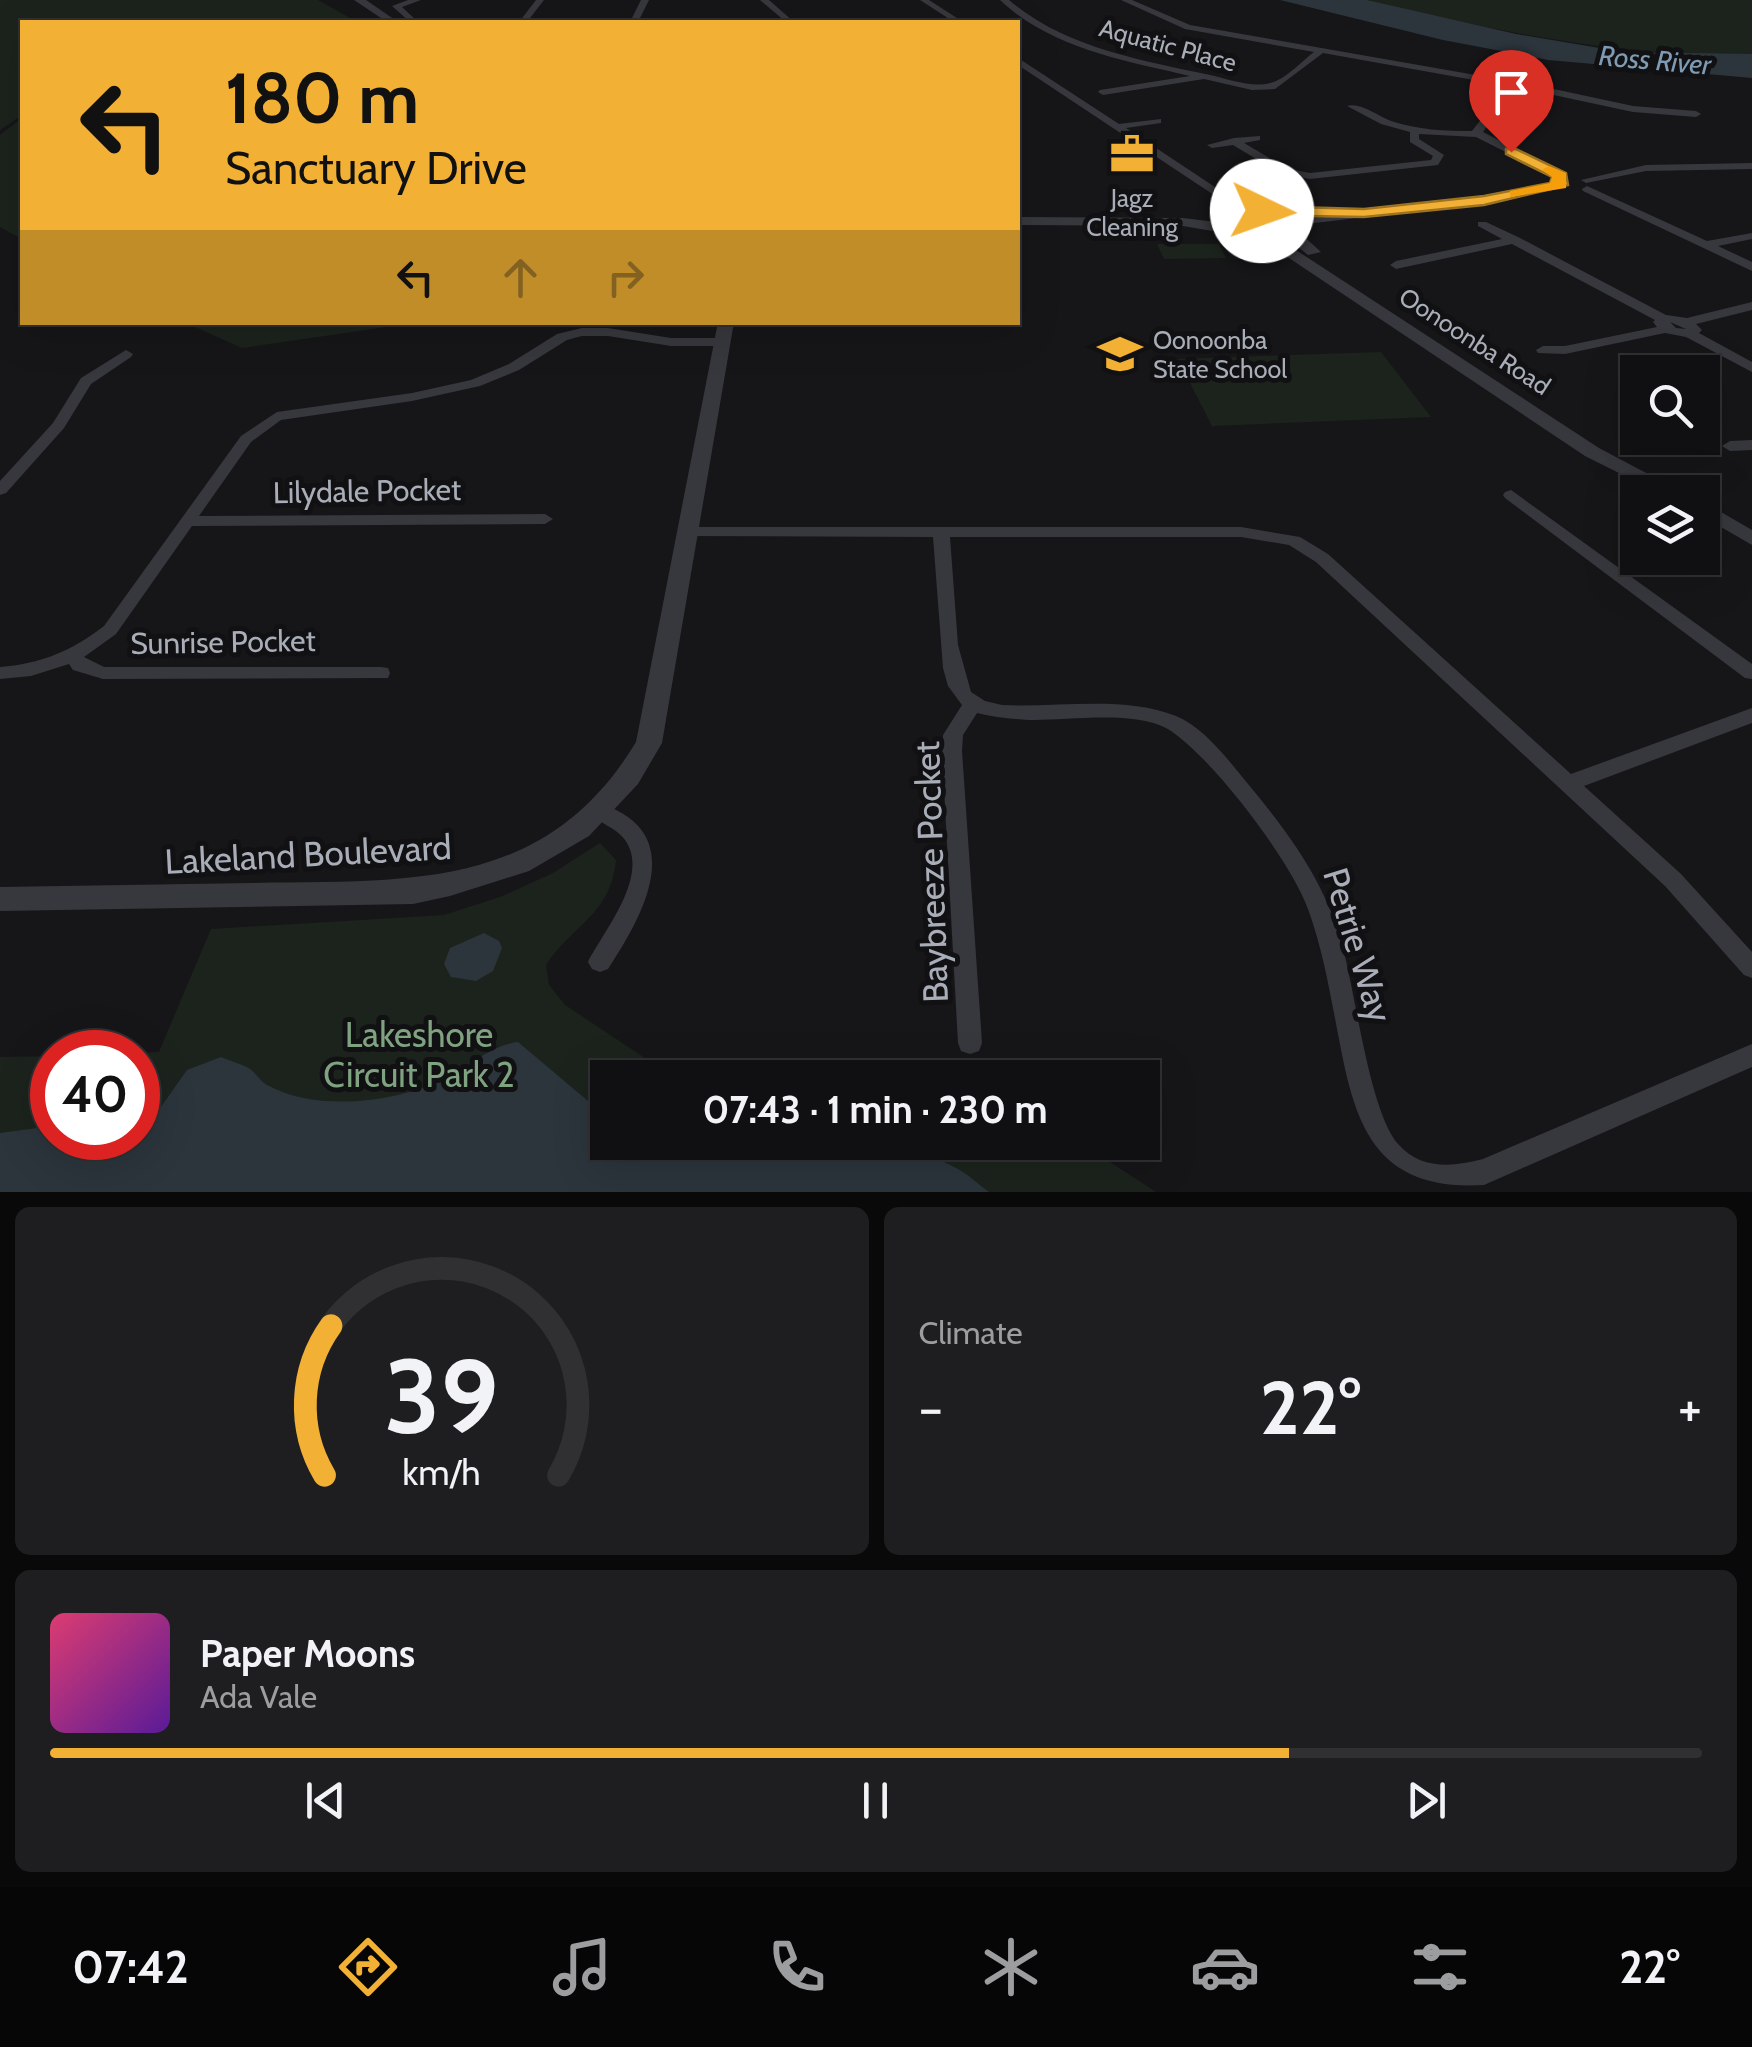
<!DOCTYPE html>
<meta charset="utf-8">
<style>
:root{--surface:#101012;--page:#1e1e20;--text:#f1f3f6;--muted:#9c9d9f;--line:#303032;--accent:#f2b134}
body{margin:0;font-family:Cabin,sans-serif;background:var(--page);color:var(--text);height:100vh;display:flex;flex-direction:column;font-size:38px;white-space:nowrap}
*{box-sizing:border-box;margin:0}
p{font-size:32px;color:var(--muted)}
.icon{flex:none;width:55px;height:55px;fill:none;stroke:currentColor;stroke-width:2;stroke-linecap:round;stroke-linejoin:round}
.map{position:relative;height:1192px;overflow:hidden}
.sheet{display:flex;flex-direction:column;gap:15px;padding:15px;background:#09090a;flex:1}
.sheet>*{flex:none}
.banner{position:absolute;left:20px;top:20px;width:1000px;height:305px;border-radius:0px;box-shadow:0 10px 40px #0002,0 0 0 2px var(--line);background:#f2b134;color:#111;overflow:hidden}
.tools{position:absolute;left:1620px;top:355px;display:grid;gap:20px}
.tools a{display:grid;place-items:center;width:100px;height:100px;border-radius:0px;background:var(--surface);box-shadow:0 10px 40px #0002,0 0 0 2px var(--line);font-size:50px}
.speed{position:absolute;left:30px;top:1030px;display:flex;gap:20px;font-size:50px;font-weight:700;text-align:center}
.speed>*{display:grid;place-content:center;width:130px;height:130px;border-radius:50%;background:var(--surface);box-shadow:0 10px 40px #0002,0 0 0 2px var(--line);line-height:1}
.speed .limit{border:15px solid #d22;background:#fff;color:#111}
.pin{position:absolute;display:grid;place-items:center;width:85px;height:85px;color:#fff;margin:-102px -42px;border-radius:50% 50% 50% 0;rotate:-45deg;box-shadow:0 0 10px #0007}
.pin .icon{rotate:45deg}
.me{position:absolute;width:110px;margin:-55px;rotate:93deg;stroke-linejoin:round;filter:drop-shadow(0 0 8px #0008)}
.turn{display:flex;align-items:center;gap:35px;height:210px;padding:0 40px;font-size:45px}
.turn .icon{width:130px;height:130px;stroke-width:2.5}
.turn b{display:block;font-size:70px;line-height:85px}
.lanes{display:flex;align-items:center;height:95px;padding:0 40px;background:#0003;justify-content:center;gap:50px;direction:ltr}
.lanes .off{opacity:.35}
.big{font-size:75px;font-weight:700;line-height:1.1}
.sheet .card{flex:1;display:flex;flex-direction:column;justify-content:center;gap:15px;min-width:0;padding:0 35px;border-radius:15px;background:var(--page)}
.sheet .dial{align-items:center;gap:0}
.dial svg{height:260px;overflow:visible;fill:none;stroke:var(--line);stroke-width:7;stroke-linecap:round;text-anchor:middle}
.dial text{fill:var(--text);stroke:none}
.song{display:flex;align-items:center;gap:30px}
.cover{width:120px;height:120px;border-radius:15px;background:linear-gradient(135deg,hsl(340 70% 55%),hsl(270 70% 35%))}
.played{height:10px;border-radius:5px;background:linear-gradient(90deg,var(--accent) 75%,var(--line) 75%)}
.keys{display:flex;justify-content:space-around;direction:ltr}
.heat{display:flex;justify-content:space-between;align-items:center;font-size:55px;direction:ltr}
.sheet .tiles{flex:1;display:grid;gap:15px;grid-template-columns:1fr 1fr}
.card:last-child{grid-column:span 2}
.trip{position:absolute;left:590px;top:1060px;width:570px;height:100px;border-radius:0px;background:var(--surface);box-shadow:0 10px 40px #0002,0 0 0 2px var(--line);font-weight:700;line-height:100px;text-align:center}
.menu{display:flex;height:160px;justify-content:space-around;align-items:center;background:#060607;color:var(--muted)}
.menu .icon{width:70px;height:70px}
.menu .selected{color:var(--accent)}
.menu b{font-size:45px;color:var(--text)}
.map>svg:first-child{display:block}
.green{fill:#1c231d}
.water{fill:#2c353c}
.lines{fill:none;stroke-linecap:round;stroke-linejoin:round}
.minor{fill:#37383d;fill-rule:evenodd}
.tertiary{fill:#37383d;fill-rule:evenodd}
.route{fill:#f2b134;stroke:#9d7322;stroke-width:2.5}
.slow{fill:#f59e0b}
.labels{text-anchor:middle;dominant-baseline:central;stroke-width:10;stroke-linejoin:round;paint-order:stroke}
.far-street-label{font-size:25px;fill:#a8adb8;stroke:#111113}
.far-poi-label{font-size:25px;fill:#a8adb8;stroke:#111113}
.far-water-label{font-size:28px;font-style:italic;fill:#7f9bb3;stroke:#111113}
.street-label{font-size:30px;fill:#a8adb8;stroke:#111113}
.near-street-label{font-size:35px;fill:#a8adb8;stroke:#111113}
.near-park-label{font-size:35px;fill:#7fa381;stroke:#111113}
</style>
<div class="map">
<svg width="1752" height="1192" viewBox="0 0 1752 1192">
<rect width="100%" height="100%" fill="#161618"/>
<g class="green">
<polygon points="0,0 318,0 357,22 22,22 22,115 0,130"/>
<path d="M1367,0H1752V54C1620,58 1495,31 1367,0Z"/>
<polygon points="22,118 22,239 0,227 0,135"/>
<polygon points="1157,244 1219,244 1226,258 1164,259"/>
<polygon points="186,323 414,323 242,348"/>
<polygon points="1381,352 1431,417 1212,426 1178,359"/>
<path d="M600,843L616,860C610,916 574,923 546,965L549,985L565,1005L663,1070L915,1068L939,1077L608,1078V1142L1081,1143L1156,1192H0V1057L52,1056V1138H138V1053L159,1052L211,929L444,915L500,897L553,873Z"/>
</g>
<g class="water">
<polygon points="1280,0 1367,0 1516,34 1623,52 1752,54 1752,78 1548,60 1443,40"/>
<polygon points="484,933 499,941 502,948 493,971 476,981 451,977 444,964 450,948"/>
<path d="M518,1042L607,1117L608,1142L663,1143L683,1152C770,1147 877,1125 958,1169C969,1175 979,1185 989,1192H0V1133L52,1126V1138H103L134,1145L187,1070L221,1057C230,1061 242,1064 250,1069C256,1073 260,1081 267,1085C316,1112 393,1103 442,1080C467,1068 491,1045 518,1042Z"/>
</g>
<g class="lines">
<g class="minor">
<polygon points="408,0 421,0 402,7 418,22 410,22 392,6"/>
<polygon points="536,0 544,0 527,22 519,22"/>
<polygon points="641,0 649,0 638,22 630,22"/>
<polygon points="760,0 769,0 794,22 786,22"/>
<polygon points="920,0 929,0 963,22 954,22"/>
<path d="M1000,0H1009C1064,47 1140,60 1210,75C1228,79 1252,88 1270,83C1285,80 1302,61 1314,52L1185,29L1121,0H1132L1190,25L1487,77L1510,87L1549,88L1633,106L1696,111L1701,114L1696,117L1633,112L1549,94L1511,93L1483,132L1565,174V178H1557L1476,137L1419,134V139L1444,155L1438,165L1310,179L1281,174L1233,145L1212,148L1207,145L1234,138L1260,136V140L1244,143L1288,169L1310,173L1431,160L1433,156L1410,142V132L1381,124L1347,106C1360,102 1378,116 1391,121C1418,130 1445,131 1472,131L1503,91L1485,82L1323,53L1275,89L1252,90L1204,79L1103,95L1098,92L1100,90L1190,76C1125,61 1050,48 1000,0Z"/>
<polygon points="1018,58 1119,124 1161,119 1161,123 1126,128 1248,209 1238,211 1018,65"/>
<polygon points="1752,163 1752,169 1646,171 1586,183 1581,180 1646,165"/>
<polygon points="1561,182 1566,185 1565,187 1483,203 1281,227 1275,224 1281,221 1483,197"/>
<polygon points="1587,186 1707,241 1752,233 1752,239 1718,246 1752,262 1752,271 1583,191 1582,189"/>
<path d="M1478,222H1486L1520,238L1666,315L1687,318L1752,302V310L1696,324L1702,330L1699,333L1752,362V372L1686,337L1665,333L1565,354L1538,353L1536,350L1543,346H1565L1657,327L1653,322L1655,320L1512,244L1396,269L1390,265L1396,261L1502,239L1478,226ZM1670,322L1686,329L1676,328Z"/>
<path d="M582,328H608L671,338H723L730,342L723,346H671L608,336H582L567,340L519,370L480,386L412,401L281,420L251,442L199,516L545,514L553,519L545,524L192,526L116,634L84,657L104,667H381L388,668L390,673L388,678L103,679L73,670L69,664L31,676L0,679V667C40,664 72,651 104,626L241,436L277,412L412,393L471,380L509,364L557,334Z"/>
<polygon points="126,350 133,354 131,357 91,384 64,428 6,493 0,495 0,481 53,423 81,378"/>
<polygon points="1752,440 1752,450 1730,451 1722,446 1730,441"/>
<polygon points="1511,490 1752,664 1752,679 1745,678 1505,498 1503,495 1505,492"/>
<path d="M688,527H1241L1300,537L1328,554L1571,774L1752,708V723L1584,786L1681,874L1752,952V978L1744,975L1665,886L1316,562L1289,545L1241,537H950L958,645L971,692L985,701L1002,705C1058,708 1124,695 1176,716C1205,728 1229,761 1248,784C1288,832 1323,879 1341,940C1355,989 1369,1111 1398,1144C1421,1170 1452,1167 1483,1159L1752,1044V1067L1484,1185C1371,1192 1354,1119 1338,1034C1330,993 1323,950 1308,909C1290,860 1214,760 1171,731C1138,709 1067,721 1029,720C1011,719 994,717 977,713L963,735L962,751L982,1043L979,1051L970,1054L961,1051L958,1043L942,751L943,735L962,705L948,686L943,668L933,537L682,536L680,532L682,528Z"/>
<path d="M601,804C690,833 643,916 608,969L600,972L592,969L588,962C603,932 648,879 627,843C619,828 600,825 590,812L594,806Z"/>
</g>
<g class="tertiary">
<polygon points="354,0 366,0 398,22 387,22"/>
<path d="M1248,205L1277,212L1321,252L1308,255L1279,232L1269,236L1299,252L1599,448L1682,492H1657L1585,456L1289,258L1248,237L1183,226L1018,225V217L1183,218L1216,222L1219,211ZM1241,214L1259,215L1273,223L1254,229L1231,220Z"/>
<path d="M718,322H734L662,743L638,784L589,836L529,871L450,896L413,904L0,911V887C84,886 168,884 252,883C406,880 545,893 636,742Z"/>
<polygon points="1702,501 1752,530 1752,545 1702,516"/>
</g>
</g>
<polygon class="route" points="1506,149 1516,149 1566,173 1568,185 1484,205 1364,217 1262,215 1254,211 1262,206 1364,209 1484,196 1550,183 1552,177 1506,154"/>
<polygon class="slow" points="1549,166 1566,173 1566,188 1510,197 1510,191 1550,183 1552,177 1542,170"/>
<defs>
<g id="office-bare" transform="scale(3.45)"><path d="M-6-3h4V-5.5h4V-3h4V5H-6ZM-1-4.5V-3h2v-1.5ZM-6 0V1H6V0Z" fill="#f2b134" stroke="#111113" stroke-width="2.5" paint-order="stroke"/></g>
<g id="school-bare" transform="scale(3.45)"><path d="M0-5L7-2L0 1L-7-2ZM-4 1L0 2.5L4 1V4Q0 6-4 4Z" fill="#f2b134" stroke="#111113" stroke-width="2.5" paint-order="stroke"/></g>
</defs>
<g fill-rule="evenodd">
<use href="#office-bare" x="1132" y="154"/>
<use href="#school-bare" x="1120" y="354"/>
</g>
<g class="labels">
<g class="far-street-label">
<text transform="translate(1168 45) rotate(15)">Aquatic Place</text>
<text transform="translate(1475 341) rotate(33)">Oonoonba Road</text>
</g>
<g class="far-poi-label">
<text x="1132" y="198">Jagz<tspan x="1132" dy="29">Cleaning</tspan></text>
<text x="1153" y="340" text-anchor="start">Oonoonba<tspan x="1153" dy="29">State School</tspan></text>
</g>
<g class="far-water-label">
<text transform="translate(1655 60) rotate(5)">Ross River</text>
</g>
<g class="street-label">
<text transform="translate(367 491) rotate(-1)">Lilydale Pocket</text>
<text transform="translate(223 642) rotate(-1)">Sunrise Pocket</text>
</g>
<g class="near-street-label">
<text transform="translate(308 854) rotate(-3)">Lakeland Boulevard</text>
<text transform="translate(931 872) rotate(-92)">Baybreeze Pocket</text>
<text transform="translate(1358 945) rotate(73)">Petrie Way</text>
</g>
<g class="near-park-label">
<text x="419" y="1034">Lakeshore<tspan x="419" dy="40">Circuit Park 2</tspan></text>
</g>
</g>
</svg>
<div class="tools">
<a><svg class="icon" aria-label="search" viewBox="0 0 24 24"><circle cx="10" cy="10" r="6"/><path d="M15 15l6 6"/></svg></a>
<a><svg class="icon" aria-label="layers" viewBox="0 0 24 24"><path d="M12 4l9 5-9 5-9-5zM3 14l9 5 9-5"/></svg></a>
</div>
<div class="speed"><div class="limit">40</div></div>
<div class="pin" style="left:1511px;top:152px;background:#d93025"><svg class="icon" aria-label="arrive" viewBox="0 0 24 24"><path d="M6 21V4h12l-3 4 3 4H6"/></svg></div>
<svg class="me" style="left:1262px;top:211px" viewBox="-20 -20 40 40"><circle r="19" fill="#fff"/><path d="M0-13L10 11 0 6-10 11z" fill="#f2b134"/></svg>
<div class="trip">07:43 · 1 min · 230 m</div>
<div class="banner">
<div class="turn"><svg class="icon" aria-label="left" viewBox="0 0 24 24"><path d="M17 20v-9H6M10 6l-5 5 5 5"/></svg><div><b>180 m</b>Sanctuary Drive</div></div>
<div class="lanes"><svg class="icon" aria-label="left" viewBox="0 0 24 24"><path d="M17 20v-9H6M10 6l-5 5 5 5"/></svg><svg class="icon off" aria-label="ahead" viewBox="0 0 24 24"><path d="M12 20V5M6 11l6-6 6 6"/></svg><svg class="icon off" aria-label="right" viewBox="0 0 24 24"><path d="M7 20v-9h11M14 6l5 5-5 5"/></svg></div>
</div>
</div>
<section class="sheet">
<div class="tiles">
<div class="card dial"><svg viewBox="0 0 100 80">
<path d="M14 69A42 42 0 1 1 86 69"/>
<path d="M14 69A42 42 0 0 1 16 23" stroke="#f2b134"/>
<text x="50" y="56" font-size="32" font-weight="700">39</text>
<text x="50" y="72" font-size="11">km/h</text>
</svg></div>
<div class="card"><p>Climate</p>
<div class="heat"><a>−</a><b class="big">22°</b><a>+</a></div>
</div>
<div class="card">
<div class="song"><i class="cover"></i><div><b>Paper Moons</b><p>Ada Vale</p></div></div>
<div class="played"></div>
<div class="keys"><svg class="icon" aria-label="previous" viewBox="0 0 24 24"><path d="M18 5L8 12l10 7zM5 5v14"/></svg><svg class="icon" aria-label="pause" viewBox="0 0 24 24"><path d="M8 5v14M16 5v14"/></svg><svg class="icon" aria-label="next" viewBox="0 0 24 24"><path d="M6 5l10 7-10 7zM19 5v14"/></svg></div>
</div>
</div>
</section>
<nav class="menu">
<b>07:42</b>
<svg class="icon selected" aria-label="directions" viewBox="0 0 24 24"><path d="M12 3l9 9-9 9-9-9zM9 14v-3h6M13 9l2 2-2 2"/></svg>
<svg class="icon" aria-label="music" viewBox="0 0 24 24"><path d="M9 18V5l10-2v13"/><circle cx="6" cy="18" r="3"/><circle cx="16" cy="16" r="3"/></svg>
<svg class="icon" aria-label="phone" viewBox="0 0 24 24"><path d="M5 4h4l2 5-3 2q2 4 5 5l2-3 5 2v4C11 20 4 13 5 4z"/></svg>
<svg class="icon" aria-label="climate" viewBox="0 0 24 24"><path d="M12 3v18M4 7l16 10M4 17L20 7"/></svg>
<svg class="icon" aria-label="car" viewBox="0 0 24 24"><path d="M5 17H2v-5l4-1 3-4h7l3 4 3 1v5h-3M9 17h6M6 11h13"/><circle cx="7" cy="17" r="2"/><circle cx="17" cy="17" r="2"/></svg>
<svg class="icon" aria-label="filters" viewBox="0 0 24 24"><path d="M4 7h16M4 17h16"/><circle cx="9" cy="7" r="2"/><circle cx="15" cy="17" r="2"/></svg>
<b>22°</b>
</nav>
